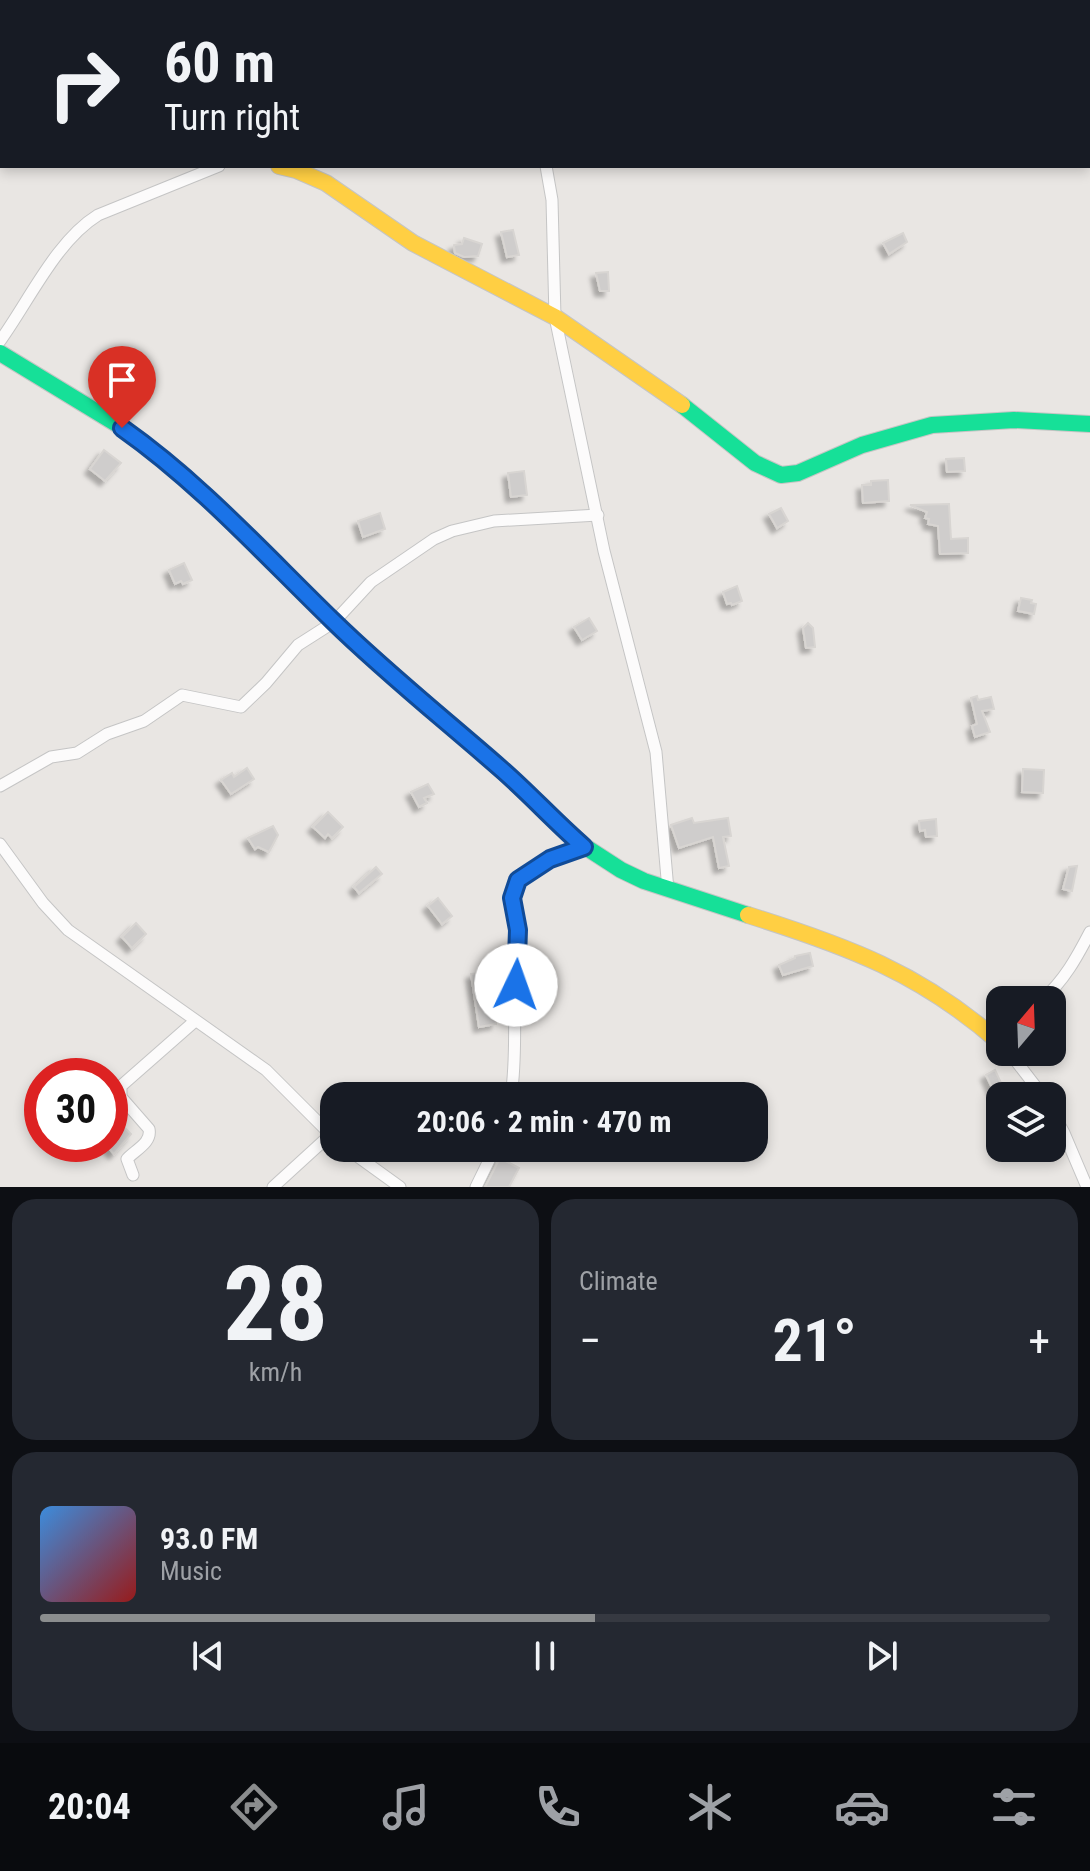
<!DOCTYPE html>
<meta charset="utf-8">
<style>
:root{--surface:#171b24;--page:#242831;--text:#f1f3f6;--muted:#9ea1a6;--line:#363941;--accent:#8b8d8e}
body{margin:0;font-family:"Roboto Condensed",sans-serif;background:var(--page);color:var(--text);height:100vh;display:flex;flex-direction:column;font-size:30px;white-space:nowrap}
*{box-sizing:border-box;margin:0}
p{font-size:26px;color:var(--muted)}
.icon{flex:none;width:44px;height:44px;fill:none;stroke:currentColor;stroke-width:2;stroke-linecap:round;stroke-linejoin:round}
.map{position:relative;height:1187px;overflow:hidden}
.sheet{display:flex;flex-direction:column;gap:12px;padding:12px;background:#0d0f14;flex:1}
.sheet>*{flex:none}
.top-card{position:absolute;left:0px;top:0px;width:1090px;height:168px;box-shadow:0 4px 12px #0003;background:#171b24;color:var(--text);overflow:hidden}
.needle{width:52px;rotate:19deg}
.buttons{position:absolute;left:986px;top:986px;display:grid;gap:16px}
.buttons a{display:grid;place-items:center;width:80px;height:80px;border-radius:16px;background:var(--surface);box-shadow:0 4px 12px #0003;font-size:40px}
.speed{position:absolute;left:24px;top:1058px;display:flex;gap:16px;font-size:40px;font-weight:700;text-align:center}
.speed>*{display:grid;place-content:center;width:104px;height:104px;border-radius:50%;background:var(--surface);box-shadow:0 4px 12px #0003;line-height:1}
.speed .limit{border:12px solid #d22;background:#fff;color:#111}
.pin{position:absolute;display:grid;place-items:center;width:68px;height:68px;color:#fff;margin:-82px -34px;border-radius:50% 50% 50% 0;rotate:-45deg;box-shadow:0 0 8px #0007}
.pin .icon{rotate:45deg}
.me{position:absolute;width:88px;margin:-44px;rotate:3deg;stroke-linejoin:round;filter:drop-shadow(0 0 6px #0008)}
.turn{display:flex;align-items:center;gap:28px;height:168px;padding:0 32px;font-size:36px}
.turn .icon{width:104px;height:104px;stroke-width:2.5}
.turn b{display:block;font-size:56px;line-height:68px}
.big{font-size:60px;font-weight:700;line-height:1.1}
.sheet .tile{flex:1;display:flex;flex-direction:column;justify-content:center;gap:12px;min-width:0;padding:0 28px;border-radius:24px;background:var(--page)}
.sheet .dial{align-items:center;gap:0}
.dial b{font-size:104px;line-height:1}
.song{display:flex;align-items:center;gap:24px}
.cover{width:96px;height:96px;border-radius:12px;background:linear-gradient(135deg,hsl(210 70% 55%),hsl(0 70% 35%))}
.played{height:8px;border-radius:4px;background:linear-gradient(90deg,var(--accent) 55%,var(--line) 55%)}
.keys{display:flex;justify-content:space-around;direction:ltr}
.heat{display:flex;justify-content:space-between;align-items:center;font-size:44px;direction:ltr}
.sheet .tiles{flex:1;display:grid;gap:12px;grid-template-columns:1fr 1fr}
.tile:last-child{grid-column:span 2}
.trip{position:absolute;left:320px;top:1082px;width:448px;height:80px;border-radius:24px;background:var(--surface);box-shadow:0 4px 12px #0003;font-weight:700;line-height:80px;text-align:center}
.tabs{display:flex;height:128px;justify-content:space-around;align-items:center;background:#090b0e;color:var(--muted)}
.tabs .icon{width:56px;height:56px}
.tabs .selected{color:var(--accent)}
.tabs b{font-size:36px;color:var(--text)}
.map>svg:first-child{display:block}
.building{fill:#cfcdcc;stroke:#d8d5d2;stroke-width:2;filter:url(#shadow)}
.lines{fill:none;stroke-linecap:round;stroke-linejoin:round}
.street-casing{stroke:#c5c5c5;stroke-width:13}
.fast-casing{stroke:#c5c5c4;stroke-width:18}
.slow-casing{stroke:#c5c5c4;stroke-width:18}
.street{stroke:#fcfbfb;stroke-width:11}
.fast{stroke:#16e098;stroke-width:16}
.slow{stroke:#ffcf43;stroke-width:16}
.route-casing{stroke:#114b97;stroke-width:20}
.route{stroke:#1a73e8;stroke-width:14}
</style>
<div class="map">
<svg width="1090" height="1187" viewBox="0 0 1090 1187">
<defs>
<filter id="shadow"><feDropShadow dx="-5" dy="5" stdDeviation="2" flood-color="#0004"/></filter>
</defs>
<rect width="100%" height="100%" fill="#e9e6e3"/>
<g class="building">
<polygon points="513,230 519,255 507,257 501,232"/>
<polygon points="903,233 907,242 889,254 883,243"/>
<polygon points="464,238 482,244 478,256 464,257 455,253 454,245 462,244"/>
<polygon points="608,272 609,291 600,291 596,273"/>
<polygon points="104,450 121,463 105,481 90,469"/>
<polygon points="964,458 965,471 947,472 946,459"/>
<polygon points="524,471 527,495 511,497 508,473"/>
<polygon points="888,480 889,501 863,503 862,485 871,485 871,481"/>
<polygon points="949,504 951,539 968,538 968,553 940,554 938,526 928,524 929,519 925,518 927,512 910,505"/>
<polygon points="781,508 788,521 777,528 769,514"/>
<polygon points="380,513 385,529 363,537 358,521"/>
<polygon points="184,563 192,580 183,584 181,581 175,584 169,570"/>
<polygon points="737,586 742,601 732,605 731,603 727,604 723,592"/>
<polygon points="1021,598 1032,600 1031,603 1036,604 1034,614 1018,611"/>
<polygon points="589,618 597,631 582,640 574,627"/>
<polygon points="808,623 813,628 815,647 806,648 803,628"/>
<polygon points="977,696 978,700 991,697 994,709 982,711 990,732 975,737 972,726 977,724 971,698"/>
<polygon points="247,768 254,779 231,794 221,780 232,773 234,777"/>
<polygon points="1023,769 1044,770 1043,793 1022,792"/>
<polygon points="428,784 434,794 424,798 427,803 419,807 411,792"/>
<polygon points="328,812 343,827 332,838 328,834 325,838 313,827"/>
<polygon points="692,818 694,823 728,818 731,836 723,837 729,866 719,868 713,837 679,848 671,825"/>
<polygon points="936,819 937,836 926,837 925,830 920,831 919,821"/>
<polygon points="273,826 278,835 269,852 258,847 255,849 248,838"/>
<polygon points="1077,866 1072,891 1063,889 1069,867"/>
<polygon points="376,867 382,874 359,893 354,887"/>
<polygon points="438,898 452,916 442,924 428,906"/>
<polygon points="136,923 146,934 132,948 122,937"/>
<polygon points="810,953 813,966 783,975 779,965 795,958 795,956"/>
<polygon points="494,972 495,994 492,994 496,1024 479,1027 471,974"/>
<polygon points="995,1070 1007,1096 996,1096 986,1075"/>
<polygon points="125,1128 131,1134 114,1154 106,1145"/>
<polygon points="500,1158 519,1168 509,1187 485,1187"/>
</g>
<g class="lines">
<g class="street-casing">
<g id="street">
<polyline points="532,0 532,2"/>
<polyline points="322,2 323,0"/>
<polyline points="546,166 552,200 555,317 604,551 656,752 668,890"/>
<path d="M0,341C29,301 56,241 98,215L219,166"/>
<polyline points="0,786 51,757 77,753 107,734 144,721 182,695 241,707 266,683 298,645 334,622 371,582 434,539 452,531 494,521 598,515"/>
<polyline points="0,844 43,903 68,930 266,1070 334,1138"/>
<path d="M1042,1000C1064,981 1077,957 1090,932"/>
<polyline points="1009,1052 1043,1096"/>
<path d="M511,1096C516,1065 514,1035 515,1003C516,979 521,953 517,929C515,913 507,895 518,881C532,862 563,855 584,847"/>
<polyline points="1052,1111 1064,1133 1087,1187"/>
<polyline points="346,1148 400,1187"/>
<path d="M133,1175L127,1159C135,1150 152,1143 149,1129L121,1097V1086L195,1021"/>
<polyline points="273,1187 330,1135"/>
<polyline points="476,1187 495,1148"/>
</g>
</g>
<g class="fast-casing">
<g id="fast">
<polyline points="0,353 120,426 180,472 350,637 485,755 584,846 621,870 644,881 748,915"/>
<polyline points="682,405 755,463 781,475 798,473 862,445 932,425 1014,420 1090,424"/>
</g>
</g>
<g class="slow-casing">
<g id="slow">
<polyline points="279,166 296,170 326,183 413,243 555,317 682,405"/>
<path d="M748,915C847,946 921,973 1000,1043"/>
</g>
</g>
<use href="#street" class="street"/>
<use href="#fast" class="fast"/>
<use href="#slow" class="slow"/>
</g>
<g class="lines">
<g class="route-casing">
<path id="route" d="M122,428C200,483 264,554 332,620C385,672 444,719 500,768C529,793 555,822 584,847L550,859L518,880L512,898L518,930L516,985"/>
</g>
<use href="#route" class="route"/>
</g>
</svg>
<div class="buttons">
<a><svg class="needle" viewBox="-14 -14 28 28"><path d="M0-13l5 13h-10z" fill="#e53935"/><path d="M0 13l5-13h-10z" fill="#9ea1a6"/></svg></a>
<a><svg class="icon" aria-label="layers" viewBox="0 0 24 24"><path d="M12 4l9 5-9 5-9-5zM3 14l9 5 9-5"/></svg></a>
</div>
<div class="speed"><div class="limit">30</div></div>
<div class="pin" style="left:122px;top:428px;background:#d93025"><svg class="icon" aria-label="arrive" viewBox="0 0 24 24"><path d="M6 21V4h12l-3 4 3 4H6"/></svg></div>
<svg class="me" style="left:516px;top:985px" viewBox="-20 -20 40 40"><circle r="19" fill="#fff"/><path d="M0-13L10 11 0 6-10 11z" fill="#1a73e8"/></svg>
<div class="trip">20:06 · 2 min · 470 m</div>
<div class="top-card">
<div class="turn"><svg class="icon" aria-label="right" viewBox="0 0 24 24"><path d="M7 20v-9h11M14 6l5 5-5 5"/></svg><div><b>60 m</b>Turn right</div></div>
</div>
</div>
<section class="sheet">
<div class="tiles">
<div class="tile dial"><b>28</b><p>km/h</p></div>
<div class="tile"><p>Climate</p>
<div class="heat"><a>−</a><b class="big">21°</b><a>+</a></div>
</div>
<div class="tile">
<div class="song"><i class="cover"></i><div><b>93.0 FM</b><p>Music</p></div></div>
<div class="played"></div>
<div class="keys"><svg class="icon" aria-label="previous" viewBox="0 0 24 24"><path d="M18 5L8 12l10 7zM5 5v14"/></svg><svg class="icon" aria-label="pause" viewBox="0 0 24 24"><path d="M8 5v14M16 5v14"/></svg><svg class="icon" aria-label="next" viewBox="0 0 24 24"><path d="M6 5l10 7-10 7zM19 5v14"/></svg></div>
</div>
</div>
</section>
<nav class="tabs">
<b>20:04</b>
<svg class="icon selected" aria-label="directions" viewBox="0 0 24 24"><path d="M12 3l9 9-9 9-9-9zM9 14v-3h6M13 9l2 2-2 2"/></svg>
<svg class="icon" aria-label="music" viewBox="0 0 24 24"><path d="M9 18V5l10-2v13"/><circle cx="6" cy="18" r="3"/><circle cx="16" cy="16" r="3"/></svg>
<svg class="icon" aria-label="phone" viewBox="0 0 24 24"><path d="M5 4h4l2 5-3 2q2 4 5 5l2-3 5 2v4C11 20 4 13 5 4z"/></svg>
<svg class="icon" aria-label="climate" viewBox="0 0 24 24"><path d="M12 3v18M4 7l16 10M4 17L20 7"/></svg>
<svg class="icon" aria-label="car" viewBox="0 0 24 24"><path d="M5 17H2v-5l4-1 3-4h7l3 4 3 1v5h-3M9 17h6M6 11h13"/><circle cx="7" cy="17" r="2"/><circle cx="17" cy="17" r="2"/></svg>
<svg class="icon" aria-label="filters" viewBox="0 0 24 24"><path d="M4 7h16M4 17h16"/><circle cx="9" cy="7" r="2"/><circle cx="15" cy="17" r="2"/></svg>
</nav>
